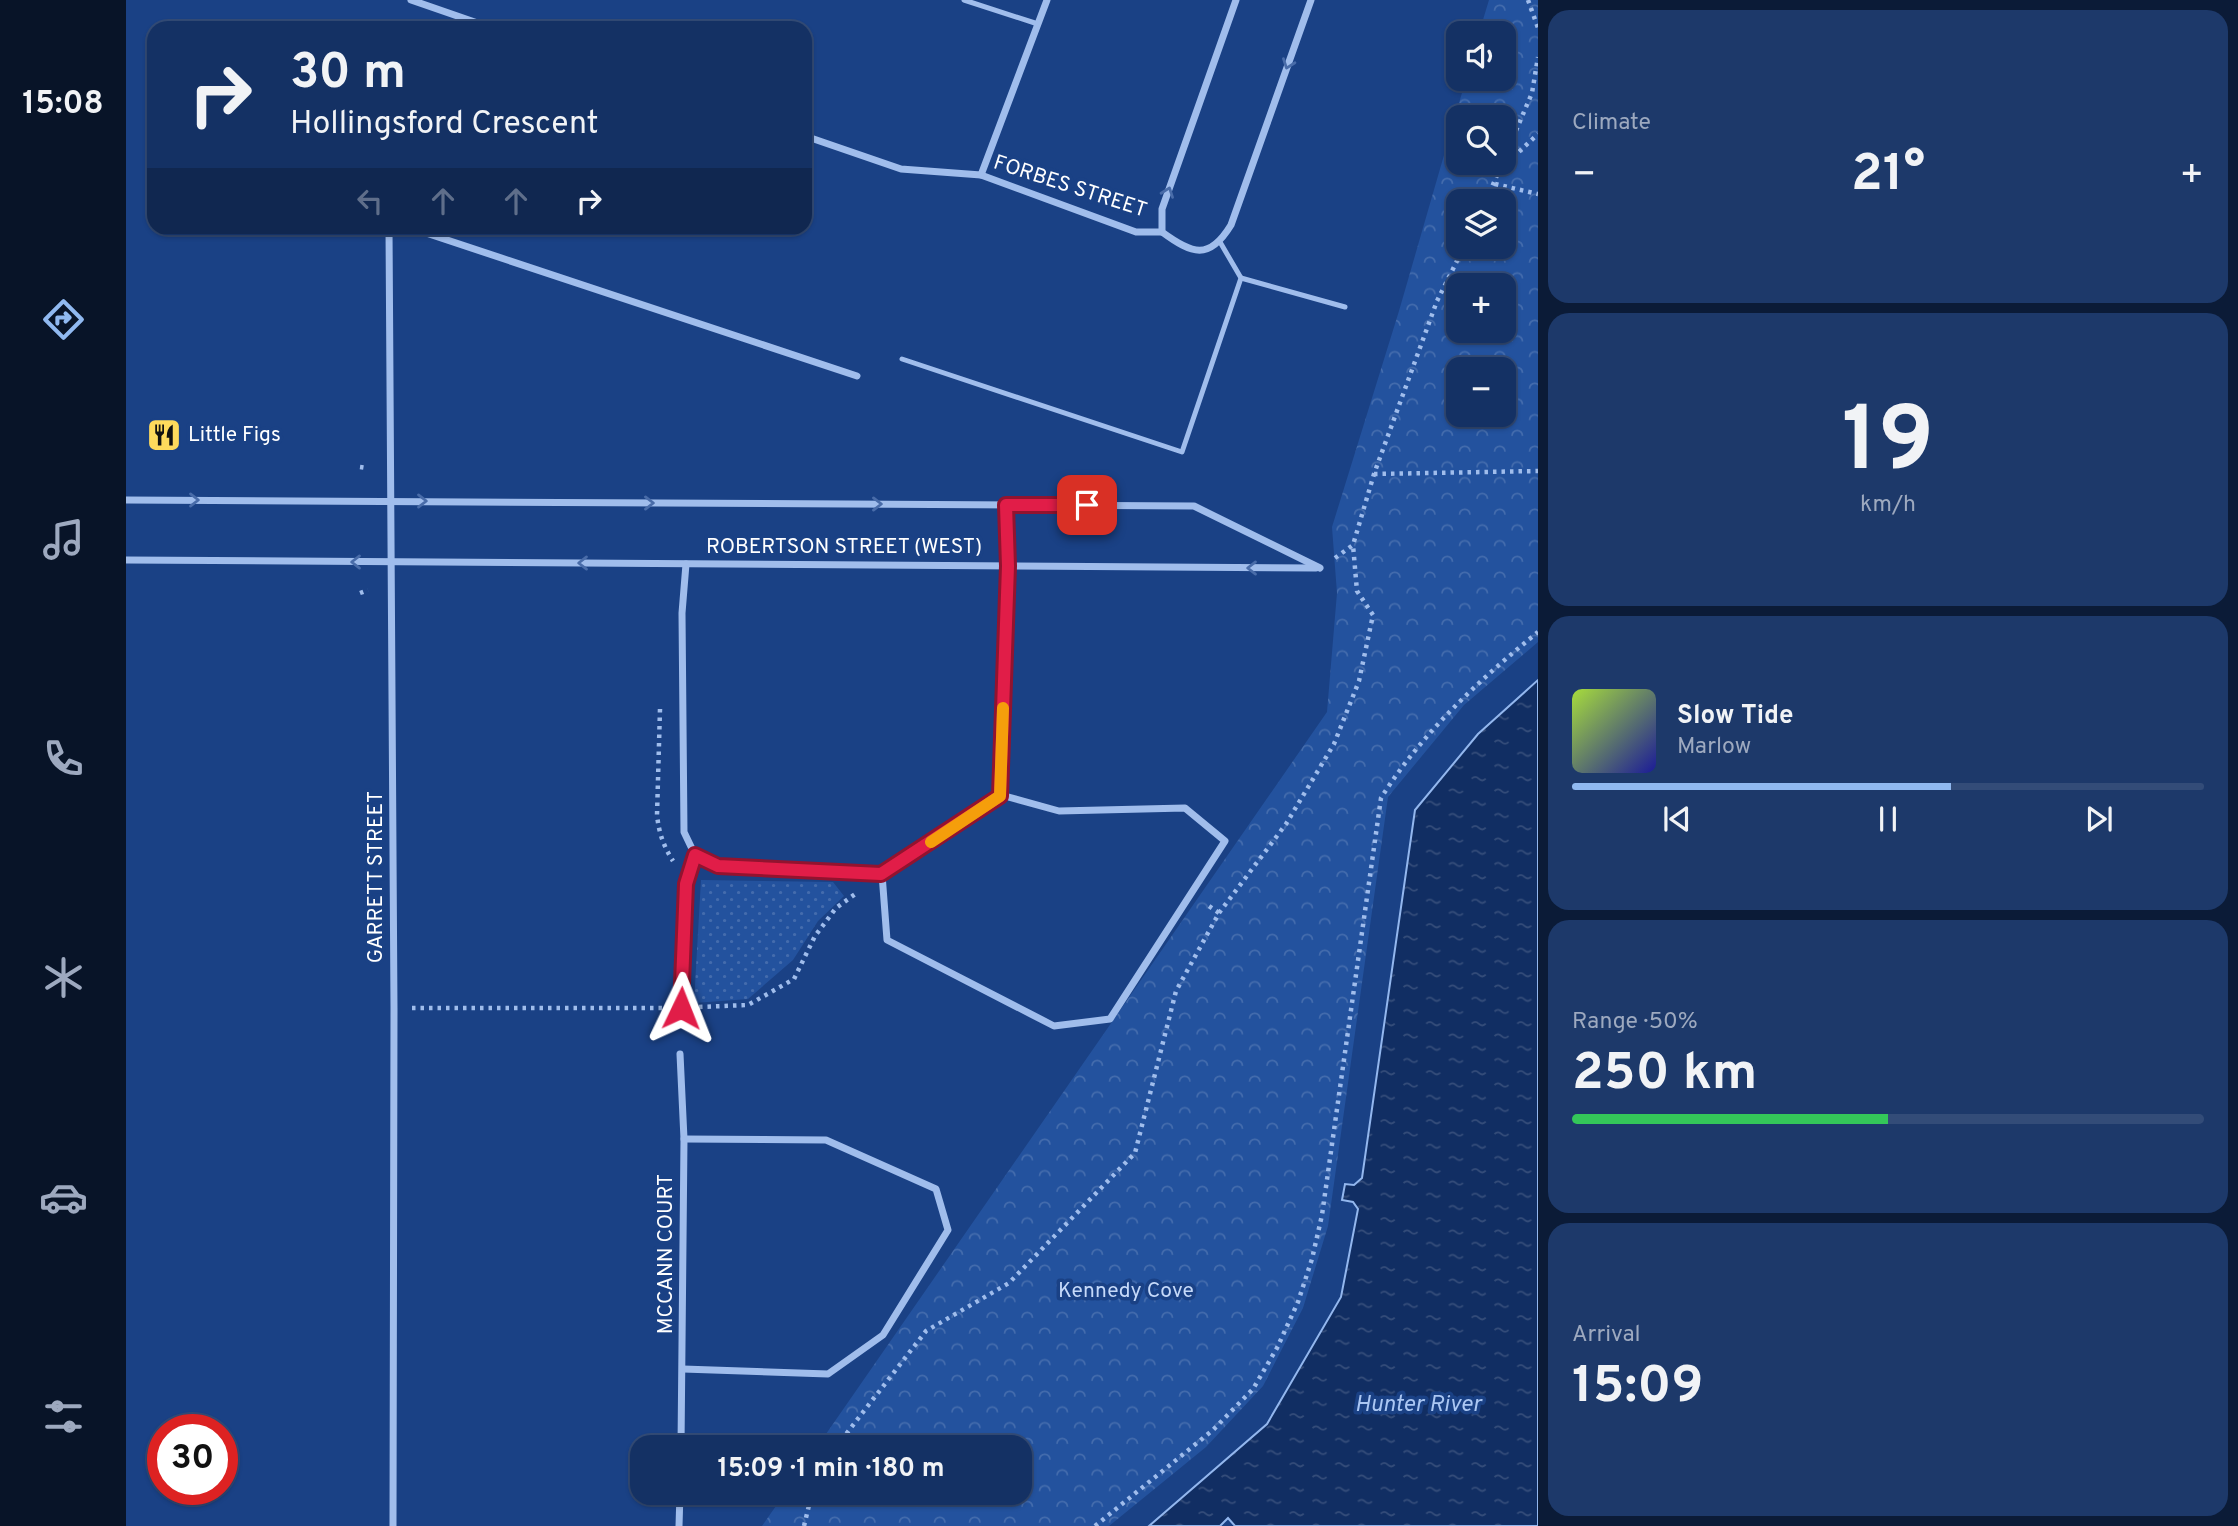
<!DOCTYPE html>
<meta charset="utf-8">
<style>
:root{--surface:#143164;--page:#1d396a;--text:#f1f3f6;--muted:#9da9bf;--line:#334c78;--accent:#90b9f0}
body{margin:0;font-family:Overpass,sans-serif;background:var(--page);color:var(--text);height:100vh;display:flex;flex-direction:column;font-size:26px;white-space:nowrap}
*{box-sizing:border-box;margin:0}
p{font-size:23px;color:var(--muted)}
.icon{flex:none;width:38px;height:38px;fill:none;stroke:currentColor;stroke-width:2;stroke-linecap:round;stroke-linejoin:round}
.map{position:relative;flex:1;overflow:hidden}
.drawer{display:flex;flex-direction:column;gap:10px;padding:10px;background:#0b1b37;width:700px}
.drawer>*{flex:none}
.hud{position:absolute;left:21px;top:21px;width:665px;height:214px;border-radius:21px;box-shadow:0 2px 5px #0004,0 0 0 2px var(--line);background:#143164;color:var(--text);overflow:hidden}
.buttons{position:absolute;left:1320px;top:21px;display:grid;gap:14px}
.buttons a{display:grid;place-items:center;width:70px;height:70px;border-radius:14px;background:var(--surface);box-shadow:0 2px 5px #0004,0 0 0 2px var(--line);font-size:35px}
.speed{position:absolute;left:21px;top:1414px;display:flex;gap:14px;font-size:35px;font-weight:700;text-align:center}
.speed>*{display:grid;place-content:center;width:91px;height:91px;border-radius:50%;background:var(--surface);box-shadow:0 2px 5px #0004,0 0 0 2px var(--line);line-height:1}
.speed .limit{border:10px solid #d22;background:#fff;color:#111}
.pin{position:absolute;display:grid;place-items:center;width:60px;height:60px;color:#fff;margin:-30px;border-radius:14px;box-shadow:0 4px 10px #0006}
.me{position:absolute;width:77px;margin:-38px;rotate:2deg;stroke-linejoin:round;filter:drop-shadow(0 0 5px #0008)}
.turn{display:flex;align-items:center;gap:24px;height:147px;padding:0 28px;font-size:32px}
.turn .icon{width:91px;height:91px;stroke-width:2.5}
.turn b{display:block;font-size:49px;line-height:60px}
.lanes{display:flex;align-items:center;height:66px;padding:0 28px;background:#0003;justify-content:center;gap:35px;direction:ltr}
.lanes .off{opacity:.35}
.big{font-size:52px;font-weight:700;line-height:1.1}
.drawer .tile{flex:1;display:flex;flex-direction:column;justify-content:center;gap:10px;min-width:0;padding:0 24px;border-radius:21px;background:var(--page)}
.drawer .dial{align-items:center;gap:0}
.dial b{font-size:91px;line-height:1}
.song{display:flex;align-items:center;gap:21px}
.cover{width:84px;height:84px;border-radius:10px;background:linear-gradient(135deg,hsl(80 70% 55%),hsl(240 70% 35%))}
.played{height:7px;border-radius:4px;background:linear-gradient(90deg,var(--accent) 60%,var(--line) 60%)}
.keys{display:flex;justify-content:space-around;direction:ltr}
.heat{display:flex;justify-content:space-between;align-items:center;font-size:38px;direction:ltr}
.charge{height:10px;border-radius:5px;background:linear-gradient(90deg,#34c759 50%,var(--line) 0)}
.trip{position:absolute;left:504px;top:1435px;width:402px;height:70px;border-radius:21px;background:var(--surface);box-shadow:0 2px 5px #0004,0 0 0 2px var(--line);font-weight:700;line-height:70px;text-align:center}
main{display:flex;flex:1;min-height:0}
.menu{display:flex;flex-direction:column;width:126px;justify-content:space-around;align-items:center;background:#081428;color:var(--muted)}
.menu .icon{width:49px;height:49px}
.menu .active{color:var(--accent)}
.menu b{font-size:32px;color:var(--text)}
.map>svg:first-child{display:block}
.grass{fill:url(#grass-dots)}
.park{fill:url(#park-crowns);fill-rule:evenodd}
.water{fill:url(#water-ripples);stroke:#93b7ee;stroke-width:2}
.lines{fill:none;stroke-linecap:round;stroke-linejoin:round}
.path{stroke:#a0bdec;stroke-width:4.5;stroke-dasharray:3.5 5;stroke-linecap:butt}
.lane{stroke:#a0bdec;stroke-width:5}
.street{stroke:#a0bdec;stroke-width:7}
.oneway{stroke:#496ca9}
.route-casing{stroke:#92132f;stroke-width:18}
.route{stroke:#e11d48;stroke-width:12}
.slow{stroke:#f59e0b;stroke-width:12}
.labels{text-anchor:middle;dominant-baseline:central;stroke-width:7;stroke-linejoin:round;paint-order:stroke}
.street-label{font-size:21px;fill:#fff;stroke:#1a4185}
.poi-label{font-size:21px;fill:#fff;stroke:#1a4185;text-anchor:start}
.park-label{font-size:21px;fill:#c5d9f9;stroke:#1a4185}
.water-label{font-size:23px;font-style:italic;fill:#abc7f3;stroke:#1a4185}
</style>
<main>
<nav class="menu">
<b>15:08</b>
<svg class="icon active" aria-label="directions" viewBox="0 0 24 24"><path d="M12 3l9 9-9 9-9-9zM9 14v-3h6M13 9l2 2-2 2"/></svg>
<svg class="icon" aria-label="music" viewBox="0 0 24 24"><path d="M9 18V5l10-2v13"/><circle cx="6" cy="18" r="3"/><circle cx="16" cy="16" r="3"/></svg>
<svg class="icon" aria-label="phone" viewBox="0 0 24 24"><path d="M5 4h4l2 5-3 2q2 4 5 5l2-3 5 2v4C11 20 4 13 5 4z"/></svg>
<svg class="icon" aria-label="climate" viewBox="0 0 24 24"><path d="M12 3v18M4 7l16 10M4 17L20 7"/></svg>
<svg class="icon" aria-label="car" viewBox="0 0 24 24"><path d="M5 17H2v-5l4-1 3-4h7l3 4 3 1v5h-3M9 17h6M6 11h13"/><circle cx="7" cy="17" r="2"/><circle cx="17" cy="17" r="2"/></svg>
<svg class="icon" aria-label="filters" viewBox="0 0 24 24"><path d="M4 7h16M4 17h16"/><circle cx="9" cy="7" r="2"/><circle cx="15" cy="17" r="2"/></svg>
</nav>
<div class="map">
<svg width="1412" height="1526" viewBox="0 0 1412 1526">
<defs>
<pattern id="grass-dots" width="8" height="8" patternUnits="userSpaceOnUse" patternTransform="scale(1.75)"><rect width="8" height="8" fill="#23529e"/><path d="M2 2h.1M6 6h.1" fill="none" stroke="#446cad" stroke-width="1.8" stroke-linecap="round"/></pattern>
<pattern id="park-crowns" width="20" height="18" patternUnits="userSpaceOnUse" patternTransform="scale(1.75)"><rect width="20" height="18" fill="#23529e"/><path d="M2 6a3 3 0 1 1 6 0M12 15a3 3 0 1 1 6 0" fill="none" stroke="#446cad"/></pattern>
<pattern id="water-ripples" width="26" height="14" patternUnits="userSpaceOnUse" patternTransform="scale(1.75)"><rect width="26" height="14" fill="#112e63"/><path d="M2 4q2-2 4 0t4 0M15 11q2-2 4 0t4 0" fill="none" stroke="#354d7a"/></pattern>
</defs>
<rect width="100%" height="100%" fill="#1a4185"/>
<polygon class="grass" points="575,880 707,882 718,896 692,921 667,960 622,999 568,1003"/>
<path class="park" d="M1363,0H1412V642L1338,705L1262,797L1202,1226L1177,1308L1137,1386L1080,1447L983,1526H636L659,1493H894V1447H691L1201,712L1211,593L1206,527L1273,311L1340,79H1377V33H1353ZM1332,117H1377V163H1332ZM1332,201H1377V247H1332ZM1332,285H1377V331H1332ZM1332,369H1377V415H1332Z"/>
<polygon class="water" points="1412,680 1412,1526 1109,1526 1102,1518 1094,1526 1023,1526 1141,1424 1215,1297 1232,1209 1227,1202 1216,1200 1219,1184 1228,1185 1236,1178 1289,810 1352,734"/>
<g class="lines">
<g class="path">
<polyline points="1402,0 1412,28"/>
<polyline points="1377,171 1382,162 1412,134"/>
<polyline points="1369,184 1412,194"/>
<polyline points="1360,201 1406,93 1412,57"/>
<polyline points="234,467 241,468"/>
<polyline points="1248,474 1412,471"/>
<polyline points="1209,558 1227,545 1248,474 1311,301 1338,247"/>
<polyline points="234,593 242,590"/>
<path d="M534,709L531,815C533,833 537,845 547,861"/>
<polyline points="1093,913 1160,824 1208,744 1233,681 1247,615 1231,591 1227,545"/>
<polyline points="573,1007 622,1005 668,979 689,936 710,908 732,892"/>
<polyline points="286,1008 537,1008"/>
<polyline points="710,1447 800,1331 883,1283 1009,1153 1050,991 1093,913 1080,904"/>
<polyline points="678,1526 686,1493"/>
<path d="M969,1526L1087,1430L1127,1389L1151,1348L1172,1302L1186,1259L1196,1215L1255,798C1295,734 1353,680 1412,632"/>
</g>
<g class="lane">
<polyline points="838,0 912,24"/>
<polyline points="1115,278 1219,307"/>
<polyline points="776,359 1056,452 1115,278 1094,242"/>
</g>
<g class="street">
<polyline points="285,0 366,28"/>
<path d="M1110,0L1036,209V232C1066,254 1083,261 1105,225L1185,0"/>
<polyline points="679,136 775,169 855,175 1010,232 1036,232"/>
<polyline points="855,175 921,0"/>
<polyline points="263,228 268,1008 267,1526"/>
<polyline points="285,228 731,376"/>
<polyline points="0,500 1068,506 1194,568"/>
<polyline points="0,560 1190,568"/>
<polyline points="560,564 556,613 558,832 569,855 592,866 756,874 875,795 882,566 880,505"/>
<polyline points="756,874 761,940 928,1026 984,1019 1099,841 1059,808 933,811 875,795"/>
<polyline points="556,1008 560,884 569,855"/>
<polyline points="554,1054 558,1139 555,1447"/>
<polyline points="557,1369 702,1374 757,1335 822,1230 810,1189 700,1140 558,1139"/>
<polyline points="553,1526 554,1493"/>
</g>
</g>
<defs><path id="oneway-chevron" d="M-2-3.5L2.5 0L-2 3.5" fill="none" stroke-width="1.6" stroke-linecap="round" stroke-linejoin="round" transform="scale(1.75)"/></defs>
<g class="oneway">
<use href="#oneway-chevron" transform="translate(1162 64) rotate(110)"/>
<use href="#oneway-chevron" transform="translate(1042 192) rotate(-70)"/>
<use href="#oneway-chevron" transform="translate(68 500)"/>
<use href="#oneway-chevron" transform="translate(296 501)"/>
<use href="#oneway-chevron" transform="translate(523 503)"/>
<use href="#oneway-chevron" transform="translate(751 504)"/>
<use href="#oneway-chevron" transform="translate(230 562) rotate(-180)"/>
<use href="#oneway-chevron" transform="translate(457 563) rotate(-180)"/>
<use href="#oneway-chevron" transform="translate(1126 568) rotate(-180)"/>
</g>
<g class="lines">
<g class="route-casing">
<polyline id="route" points="555,1008 560,884 569,855 592,866 755,874 874,796 882,566 880,505 961,505"/>
</g>
<use href="#route" class="route"/>
<polyline class="slow" points="805,842 874,796 877,708"/>
</g>
<defs>
<g id="restaurant-square" transform="scale(1.75)"><rect x="-9" y="-9" width="18" height="18" rx="4" fill="#feda5c" stroke="#1a4185"/><path d="M-5-6h1v4h1v-4h1v4h1v-4h1v5L-1.5 .5V6h-2V.5L-5-1ZM5-6V6H3V1.5H1.5Q1.5-4 5-6Z" fill="#111"/></g>
</defs>
<g fill-rule="evenodd">
<use href="#restaurant-square" x="38" y="435"/>
</g>
<g class="labels">
<g class="street-label">
<text transform="translate(944 187) rotate(18)">FORBES STREET</text>
<text x="718" y="547">ROBERTSON STREET (WEST)</text>
<text transform="translate(250 877) rotate(-90)">GARRETT STREET</text>
<text transform="translate(540 1254) rotate(-90)">MCCANN COURT</text>
</g>
<g class="poi-label">
<text x="62" y="435">Little Figs</text>
</g>
<g class="park-label">
<text x="1000" y="1291">Kennedy Cove</text>
</g>
<g class="water-label">
<text x="1292" y="1405">Hunter River</text>
</g>
</g>
</svg>
<div class="buttons">
<a><svg class="icon" aria-label="sound" viewBox="0 0 24 24"><path d="M4 9h4l5-4v14l-5-4H4zM17 9q2 3 0 6"/></svg></a>
<a><svg class="icon" aria-label="search" viewBox="0 0 24 24"><circle cx="10" cy="10" r="6"/><path d="M15 15l6 6"/></svg></a>
<a><svg class="icon" aria-label="layers" viewBox="0 0 24 24"><path d="M12 4l9 5-9 5-9-5zM3 14l9 5 9-5"/></svg></a>
<a>+</a>
<a>−</a>
</div>
<div class="speed"><div class="limit">30</div></div>
<div class="pin" style="left:961px;top:505px;background:#d93025"><svg class="icon" aria-label="arrive" viewBox="0 0 24 24"><path d="M6 21V4h12l-3 4 3 4H6"/></svg></div>
<svg class="me" style="left:555px;top:1008px" viewBox="-20 -20 40 40"><path d="M0-17L14 15 0 8-14 15z" fill="#e11d48" stroke="#fff" stroke-width="4"/></svg>
<div class="trip">15:09 · 1 min · 180 m</div>
<div class="hud">
<div class="turn"><svg class="icon" aria-label="right" viewBox="0 0 24 24"><path d="M7 20v-9h11M14 6l5 5-5 5"/></svg><div><b>30 m</b>Hollingsford Crescent</div></div>
<div class="lanes"><svg class="icon off" aria-label="left" viewBox="0 0 24 24"><path d="M17 20v-9H6M10 6l-5 5 5 5"/></svg><svg class="icon off" aria-label="ahead" viewBox="0 0 24 24"><path d="M12 20V5M6 11l6-6 6 6"/></svg><svg class="icon off" aria-label="ahead" viewBox="0 0 24 24"><path d="M12 20V5M6 11l6-6 6 6"/></svg><svg class="icon" aria-label="right" viewBox="0 0 24 24"><path d="M7 20v-9h11M14 6l5 5-5 5"/></svg></div>
</div>
</div>
<section class="drawer">
<div class="tile"><p>Climate</p>
<div class="heat"><a>−</a><b class="big">21°</b><a>+</a></div>
</div>
<div class="tile dial"><b>19</b><p>km/h</p></div>
<div class="tile">
<div class="song"><i class="cover"></i><div><b>Slow Tide</b><p>Marlow</p></div></div>
<div class="played"></div>
<div class="keys"><svg class="icon" aria-label="previous" viewBox="0 0 24 24"><path d="M18 5L8 12l10 7zM5 5v14"/></svg><svg class="icon" aria-label="pause" viewBox="0 0 24 24"><path d="M8 5v14M16 5v14"/></svg><svg class="icon" aria-label="next" viewBox="0 0 24 24"><path d="M6 5l10 7-10 7zM19 5v14"/></svg></div>
</div>
<div class="tile"><p>Range · 50%</p><b class="big">250 km</b><div class="charge"></div></div>
<div class="tile"><p>Arrival</p><b class="big">15:09</b></div>
</section>
</main>
